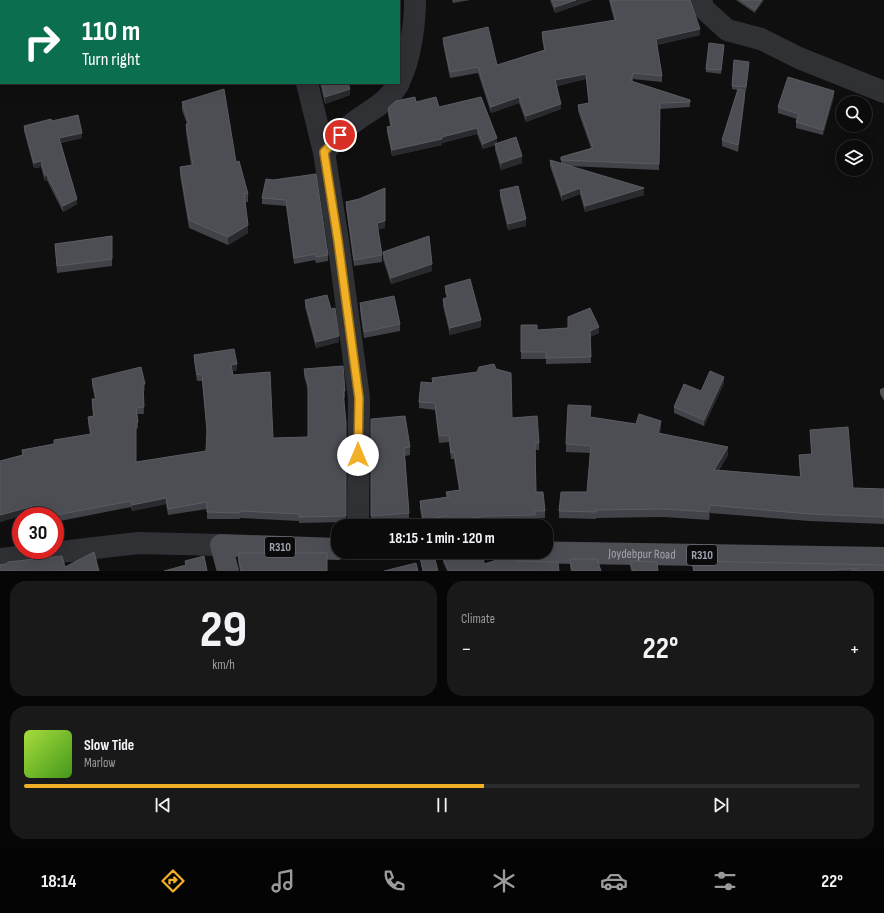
<!DOCTYPE html>
<meta charset="utf-8">
<style>
:root{--surface:#0b0b0c;--page:#19191a;--text:#f1f3f6;--muted:#9a9b9d;--line:#2b2b2d;--accent:#f1b026}
body{margin:0;font-family:"Sofia Sans Condensed",sans-serif;background:var(--page);color:var(--text);height:100vh;display:flex;flex-direction:column;font-size:15px;white-space:nowrap}
*{box-sizing:border-box;margin:0}
p{font-size:13px;color:var(--muted)}
.icon{flex:none;width:22px;height:22px;fill:none;stroke:currentColor;stroke-width:2;stroke-linecap:round;stroke-linejoin:round}
.map{position:relative;height:571px;overflow:hidden}
.details{display:flex;flex-direction:column;gap:10px;padding:10px;background:#060607;flex:1}
.details>*{flex:none}
.guide{position:absolute;left:0px;top:0px;width:400px;height:84px;box-shadow:0 4px 16px #0002,0 0 0 1px var(--line);background:#0b6e4f;color:#fff;overflow:hidden}
.controls{position:absolute;left:836px;top:96px;display:grid;gap:8px}
.controls a{display:grid;place-items:center;width:36px;height:36px;border-radius:50%;background:var(--surface);box-shadow:0 4px 16px #0002,0 0 0 1px var(--line);font-size:20px}
.speed{position:absolute;left:12px;top:507px;display:flex;gap:8px;font-size:20px;font-weight:700;text-align:center}
.speed>*{display:grid;place-content:center;width:52px;height:52px;border-radius:50%;background:var(--surface);box-shadow:0 4px 16px #0002,0 0 0 1px var(--line);line-height:1}
.speed .limit{border:6px solid #d22;background:#fff;color:#111}
.pin{position:absolute;display:grid;place-items:center;width:34px;height:34px;color:#fff;margin:-17px;border:2px solid #fff;border-radius:50%;box-shadow:0 1px 4px #0007}
.me{position:absolute;width:44px;margin:-22px;rotate:0deg;stroke-linejoin:round;filter:drop-shadow(0 0 3px #0008)}
.turn{display:flex;align-items:center;gap:14px;height:84px;padding:0 16px;font-size:18px}
.turn .icon{width:52px;height:52px;stroke-width:2.5}
.turn b{display:block;font-size:28px;line-height:34px}
.big{font-size:30px;font-weight:700;line-height:1.1}
.details .tile{flex:1;display:flex;flex-direction:column;justify-content:center;gap:6px;min-width:0;padding:0 14px;border-radius:16px;background:var(--page)}
.details .dial{align-items:center;gap:0}
.dial b{font-size:52px;line-height:1}
.song{display:flex;align-items:center;gap:12px}
.cover{width:48px;height:48px;border-radius:6px;background:linear-gradient(135deg,hsl(80 70% 55%),hsl(100 70% 35%))}
.played{height:4px;border-radius:2px;background:linear-gradient(90deg,var(--accent) 55%,var(--line) 55%)}
.keys{display:flex;justify-content:space-around;direction:ltr}
.heat{display:flex;justify-content:space-between;align-items:center;font-size:22px;direction:ltr}
.details .tiles{flex:1;display:grid;gap:10px;grid-template-columns:1fr 1fr}
.tile:last-child{grid-column:span 2}
.trip{position:absolute;left:331px;top:519px;width:222px;height:40px;border-radius:16px;background:var(--surface);box-shadow:0 4px 16px #0002,0 0 0 1px var(--line);font-weight:700;line-height:40px;text-align:center}
.menu{display:flex;height:64px;justify-content:space-around;align-items:center;background:#040405;color:var(--muted)}
.menu .icon{width:28px;height:28px}
.menu .active{color:var(--accent)}
.menu b{font-size:18px;color:var(--text)}
.map>svg:first-child{display:block}
.lines{fill:none;stroke-linecap:round;stroke-linejoin:round}
.minor{stroke:#303135;stroke-width:22}
.major{stroke:#4c4e54;stroke-width:22}
.wall{fill:#424348}
.shaded-wall{fill:#292a2d}
.building{fill:#4c4e53;stroke:#595c62}
.route-casing{stroke:#9d7219;stroke-width:10}
.route{stroke:#f1b026;stroke-width:7}
.labels{text-anchor:middle;dominant-baseline:central;stroke-width:4;stroke-linejoin:round;paint-order:stroke}
.shield{fill:#0a0a0b;stroke:#73767f;stroke-width:1}
.shield-label{font-size:12px;font-weight:bold;fill:#a0a5b1}
.street-label{font-size:13px;fill:#a0a5b1;stroke:#0a0a0b}
</style>
<div class="map">
<svg width="884" height="571" viewBox="0 0 884 571">
<rect width="100%" height="100%" fill="#0f0f10"/>
<g class="lines">
<g class="minor">
<polyline points="701,0 704,9 727,30 761,39 799,58 884,92"/>
<polyline points="297,1 297,0"/>
<path d="M399,82C410,61 415,24 415,0"/>
<polyline points="307,83 324,152 338,241 359,398 358,526"/>
<path d="M324,152C332,144 339,135 348,127C366,111 386,106 399,83"/>
<polyline points="0,559 138,543 221,545"/>
</g>
<g class="major">
<path id="s1" d="M519,552L884,558"/>
<polyline points="228,571 221,545 338,549"/>
</g>
</g>
<g class="wall">
<polygon points="452,0 470,0 453,3"/>
<polygon points="550,0 592,0 555,13"/>
<polygon points="609,0 690,0 700,35 657,45 662,76 662,82 633,79 633,82 690,100 690,107 660,109 659,170 568,166 644,195 585,212 580,194 562,201 550,166 550,160 561,164 561,157 591,148 578,111 578,105 589,103 586,79 557,86 561,109 526,122 519,103 491,113 478,73 450,78 443,44 443,38 497,65 544,50 542,38 542,32 614,20"/>
<polygon points="736,0 764,0 755,13"/>
<polygon points="724,48 721,74 706,72 706,69"/>
<polygon points="749,65 746,91 742,90 745,98 738,152 722,146 722,140 738,90 732,89 732,86"/>
<polygon points="320,83 348,83 350,95 325,104"/>
<polygon points="481,97 497,143 522,163 501,170 495,150 495,145 483,149 477,134 442,143 442,145 392,156 387,132 387,127 390,126 388,114 388,108 416,102 439,107"/>
<polygon points="834,97 823,135 796,128 796,122 797,119 778,113 778,107"/>
<polygon points="182,102 236,162 248,194 248,202 245,202 248,233 228,245 189,228 180,175 180,167 191,165 186,132 186,124 187,124 182,110"/>
<polygon points="52,121 82,138 61,143 77,204 63,212 47,180 45,181 41,167 34,168 24,131 24,126"/>
<polygon points="273,180 328,255 328,261 316,263 315,260 294,264 286,206 262,204 262,198"/>
<polygon points="385,188 385,228 378,229 382,255 382,262 354,266 346,208 346,202 359,199"/>
<polygon points="500,190 526,226 508,230 500,197"/>
<polygon points="112,236 112,266 57,273 55,244"/>
<polygon points="383,252 432,271 391,284 383,259"/>
<polygon points="445,286 481,327 450,335 443,306 443,299 447,298 445,293"/>
<polygon points="305,300 339,342 316,348 305,307"/>
<polygon points="360,303 400,324 400,331 364,338 360,310"/>
<polygon points="568,317 599,333 590,337 591,363 546,364 546,359 521,359 521,325 537,330 568,328"/>
<polygon points="194,355 237,370 233,371 233,375 273,438 308,437 308,390 304,376 304,369 345,391 345,398 344,398 346,423 346,522 299,523 299,521 240,518 240,519 207,519 207,509 168,515 166,504 132,511 131,507 55,522 55,516 38,516 37,511 0,522 0,461 22,455 22,450 54,444 54,440 90,434 88,423 88,417 93,416 92,406 92,399 95,399 92,385 92,379 145,390 143,391 144,414 137,414 138,422 138,428 136,429 136,462 206,451 207,434 202,381 197,381 194,361"/>
<polygon points="432,378 512,418 539,443 539,450 535,450 536,492 545,511 545,518 535,518 535,522 486,523 467,526 449,526 448,523 429,526 423,526 420,508 420,501 446,497 446,492 459,490 454,459 451,459 449,442 439,443 435,410 419,408 419,402 432,383"/>
<polygon points="724,383 704,426 674,413 674,407 701,391"/>
<polygon points="884,388 884,401 880,394 880,390"/>
<polygon points="591,417 661,428 660,433 728,455 719,470 800,477 799,463 799,455 811,454 810,430 853,488 884,489 884,524 809,521 710,513 709,520 664,517 596,518 596,519 559,518 559,511 587,492 590,453 566,452 566,444"/>
<polygon points="371,419 410,447 410,455 405,456 409,513 409,521 371,525"/>
<polygon points="418,552 433,552 438,571 423,571"/>
<polygon points="238,553 327,571 240,571 238,561"/>
<polygon points="443,558 484,564 516,561 559,571 447,571 443,562"/>
<polygon points="570,559 601,571 571,571 570,566"/>
<polygon points="630,561 658,571 631,571 630,566"/>
<polygon points="692,561 884,565 884,571 693,571"/>
</g>
<g class="shaded-wall">
<polygon points="576,0 592,0 555,13 555,7"/>
<polygon points="762,0 764,0 755,13 755,10"/>
<polygon points="700,29 700,35 656,45 656,39"/>
<polygon points="586,74 586,79 555,86 555,80"/>
<polygon points="350,89 350,95 325,104 325,97"/>
<polygon points="745,91 745,98 738,152 738,145"/>
<polygon points="834,91 834,97 823,135 823,130"/>
<polygon points="519,97 519,103 491,113 491,107"/>
<polygon points="561,104 561,109 526,122 526,116"/>
<polygon points="477,128 477,134 442,143 442,145 392,156 392,150"/>
<polygon points="82,133 82,138 59,143 59,138"/>
<polygon points="497,138 497,144 483,149 483,144"/>
<polygon points="522,156 522,163 501,170 501,163"/>
<polygon points="41,161 41,167 34,168 34,163"/>
<polygon points="45,175 47,175 47,180 45,181"/>
<polygon points="580,188 580,194 562,201 562,195"/>
<polygon points="644,188 644,195 585,212 585,206"/>
<polygon points="77,199 77,204 63,212 63,206"/>
<polygon points="526,219 526,226 508,230 508,224"/>
<polygon points="385,221 385,228 377,230 377,223"/>
<polygon points="248,225 248,233 228,245 228,237"/>
<polygon points="432,264 432,271 391,284 391,278"/>
<polygon points="481,320 481,327 450,335 450,328"/>
<polygon points="599,327 599,333 590,337 590,331"/>
<polygon points="339,336 339,342 316,348 316,342"/>
<polygon points="237,364 237,370 231,372 231,365"/>
<polygon points="724,377 724,383 704,426 704,420"/>
<polygon points="143,384 145,384 145,390 143,391"/>
<polygon points="661,421 661,428 658,440 658,433"/>
<polygon points="728,447 728,455 714,477 714,470"/>
<polygon points="166,498 166,504 132,511 132,505"/>
<polygon points="37,505 37,511 0,522 0,515"/>
<polygon points="710,505 710,513 709,520 709,512"/>
</g>
<g class="building">
<polygon points="159,0 206,0 207,1 159,1"/>
<polygon points="236,0 286,0 287,1 226,1"/>
<polygon points="308,0 398,0 398,1 307,1"/>
<polygon points="552,0 576,0 555,7"/>
<polygon points="610,0 690,0 700,29 656,39 662,76 633,73 631,81 690,100 690,102 660,103 659,164 561,160 561,157 593,148 578,105 589,103 586,74 555,80 561,104 526,116 519,97 491,107 478,67 450,72 443,38 488,27 497,65 545,50 542,32 616,20"/>
<polygon points="741,0 762,0 755,10"/>
<polygon points="709,43 724,45 721,70 706,69"/>
<polygon points="734,60 749,62 746,87 732,86"/>
<polygon points="788,77 834,91 823,130 796,122 799,114 778,107"/>
<polygon points="322,83 348,83 350,89 325,97"/>
<polygon points="224,89 236,162 239,161 248,194 244,193 248,225 228,237 189,220 180,167 193,165 186,124 189,124 182,102"/>
<polygon points="738,89 745,91 738,145 722,140"/>
<polygon points="415,97 416,102 436,97 439,107 481,97 497,138 483,144 477,128 442,137 442,139 392,150 387,127 392,126 388,108 396,101"/>
<polygon points="78,115 82,133 59,138 77,199 63,206 47,175 45,175 41,161 34,163 24,126 51,119 52,121"/>
<polygon points="516,137 522,156 501,163 495,144"/>
<polygon points="550,160 644,188 585,206 580,188 562,195"/>
<polygon points="316,174 328,255 316,257 315,254 294,258 286,200 262,198 266,179 273,180"/>
<polygon points="518,186 526,219 508,224 500,190"/>
<polygon points="385,188 385,221 377,223 382,255 354,260 346,202 359,199"/>
<polygon points="112,236 112,259 57,266 55,244"/>
<polygon points="429,236 432,264 391,278 383,252"/>
<polygon points="470,279 481,320 450,328 443,299 448,297 445,286"/>
<polygon points="327,295 331,309 335,308 339,336 316,342 305,300"/>
<polygon points="394,296 400,324 364,332 360,303"/>
<polygon points="590,308 599,327 590,331 591,357 546,358 546,352 521,352 521,325 537,325 537,330 568,328 568,317"/>
<polygon points="234,349 237,364 231,365 233,375 270,372 273,438 308,437 308,384 304,369 343,366 345,391 343,391 346,423 346,516 299,517 299,514 240,511 240,513 207,512 207,502 168,509 166,498 132,505 131,501 51,516 39,516 37,505 0,515 0,461 23,455 22,450 54,444 54,440 91,434 88,417 94,416 92,399 96,399 92,379 141,367 145,384 143,384 144,407 136,408 138,422 136,422 136,462 206,451 207,430 202,374 197,375 194,355"/>
<polygon points="494,364 496,369 511,373 512,418 537,416 539,443 535,443 536,492 543,492 545,511 535,511 535,515 486,516 449,522 448,516 423,520 420,501 449,497 446,492 460,490 454,452 451,453 449,435 439,436 435,403 419,402 421,382 433,383 432,378 477,372 479,367"/>
<polygon points="710,371 724,377 704,420 674,407 684,384 701,391"/>
<polygon points="884,388 884,398 880,390"/>
<polygon points="568,405 591,406 590,417 636,424 639,414 661,421 658,433 728,447 714,470 801,477 799,455 812,454 810,430 848,427 853,488 884,489 884,517 809,514 710,505 709,512 664,509 596,510 596,512 559,511 561,492 587,492 591,446 566,444"/>
<polygon points="405,416 410,447 404,448 409,513 371,516 371,419"/>
<polygon points="94,552 99,571 0,571 0,565 6,564 8,562 62,556 65,567"/>
<polygon points="419,552 433,552 438,571 423,571"/>
<polygon points="238,553 327,553 327,571 241,571"/>
<polygon points="483,554 484,564 510,556 516,561 558,562 559,571 449,571 443,558"/>
<polygon points="204,556 207,571 164,571 186,565 185,561"/>
<polygon points="570,559 597,559 601,571 572,571"/>
<polygon points="630,561 657,562 658,571 633,571"/>
<polygon points="692,561 884,565 884,571 850,571 858,568 826,571 694,571"/>
<polygon points="416,563 418,571 384,571"/>
</g>
<g class="lines">
<g class="route-casing">
<polyline id="route" points="340,135 324,152 338,241 359,398 358,455"/>
</g>
<use href="#route" class="route"/>
</g>
<g class="labels">
<g class="shield">
<rect x="265" y="537" width="30" height="20" rx="3"/>
<rect x="687" y="545" width="30" height="20" rx="3"/>
</g>
<g class="shield-label">
<text x="280" y="547">R310</text>
<text x="702" y="555">R310</text>
</g>
<g class="street-label">
<text stroke="none"><textPath href="#s1" startOffset="123">Joydebpur Road</textPath></text>
</g>
</g>
</svg>
<div class="controls">
<a><svg class="icon" aria-label="search" viewBox="0 0 24 24"><circle cx="10" cy="10" r="6"/><path d="M15 15l6 6"/></svg></a>
<a><svg class="icon" aria-label="layers" viewBox="0 0 24 24"><path d="M12 4l9 5-9 5-9-5zM3 14l9 5 9-5"/></svg></a>
</div>
<div class="speed"><div class="limit">30</div></div>
<div class="pin" style="left:340px;top:135px;background:#d93025"><svg class="icon" aria-label="arrive" viewBox="0 0 24 24"><path d="M6 21V4h12l-3 4 3 4H6"/></svg></div>
<svg class="me" style="left:358px;top:455px" viewBox="-20 -20 40 40"><circle r="19" fill="#fff"/><path d="M0-13L10 11 0 6-10 11z" fill="#f1b026"/></svg>
<div class="trip">18:15 · 1 min · 120 m</div>
<div class="guide">
<div class="turn"><svg class="icon" aria-label="right" viewBox="0 0 24 24"><path d="M7 20v-9h11M14 6l5 5-5 5"/></svg><div><b>110 m</b>Turn right</div></div>
</div>
</div>
<section class="details">
<div class="tiles">
<div class="tile dial"><b>29</b><p>km/h</p></div>
<div class="tile"><p>Climate</p>
<div class="heat"><a>−</a><b class="big">22°</b><a>+</a></div>
</div>
<div class="tile">
<div class="song"><i class="cover"></i><div><b>Slow Tide</b><p>Marlow</p></div></div>
<div class="played"></div>
<div class="keys"><svg class="icon" aria-label="previous" viewBox="0 0 24 24"><path d="M18 5L8 12l10 7zM5 5v14"/></svg><svg class="icon" aria-label="pause" viewBox="0 0 24 24"><path d="M8 5v14M16 5v14"/></svg><svg class="icon" aria-label="next" viewBox="0 0 24 24"><path d="M6 5l10 7-10 7zM19 5v14"/></svg></div>
</div>
</div>
</section>
<nav class="menu">
<b>18:14</b>
<svg class="icon active" aria-label="directions" viewBox="0 0 24 24"><path d="M12 3l9 9-9 9-9-9zM9 14v-3h6M13 9l2 2-2 2"/></svg>
<svg class="icon" aria-label="music" viewBox="0 0 24 24"><path d="M9 18V5l10-2v13"/><circle cx="6" cy="18" r="3"/><circle cx="16" cy="16" r="3"/></svg>
<svg class="icon" aria-label="phone" viewBox="0 0 24 24"><path d="M5 4h4l2 5-3 2q2 4 5 5l2-3 5 2v4C11 20 4 13 5 4z"/></svg>
<svg class="icon" aria-label="climate" viewBox="0 0 24 24"><path d="M12 3v18M4 7l16 10M4 17L20 7"/></svg>
<svg class="icon" aria-label="car" viewBox="0 0 24 24"><path d="M5 17H2v-5l4-1 3-4h7l3 4 3 1v5h-3M9 17h6M6 11h13"/><circle cx="7" cy="17" r="2"/><circle cx="17" cy="17" r="2"/></svg>
<svg class="icon" aria-label="filters" viewBox="0 0 24 24"><path d="M4 7h16M4 17h16"/><circle cx="9" cy="7" r="2"/><circle cx="15" cy="17" r="2"/></svg>
<b>22°</b>
</nav>
